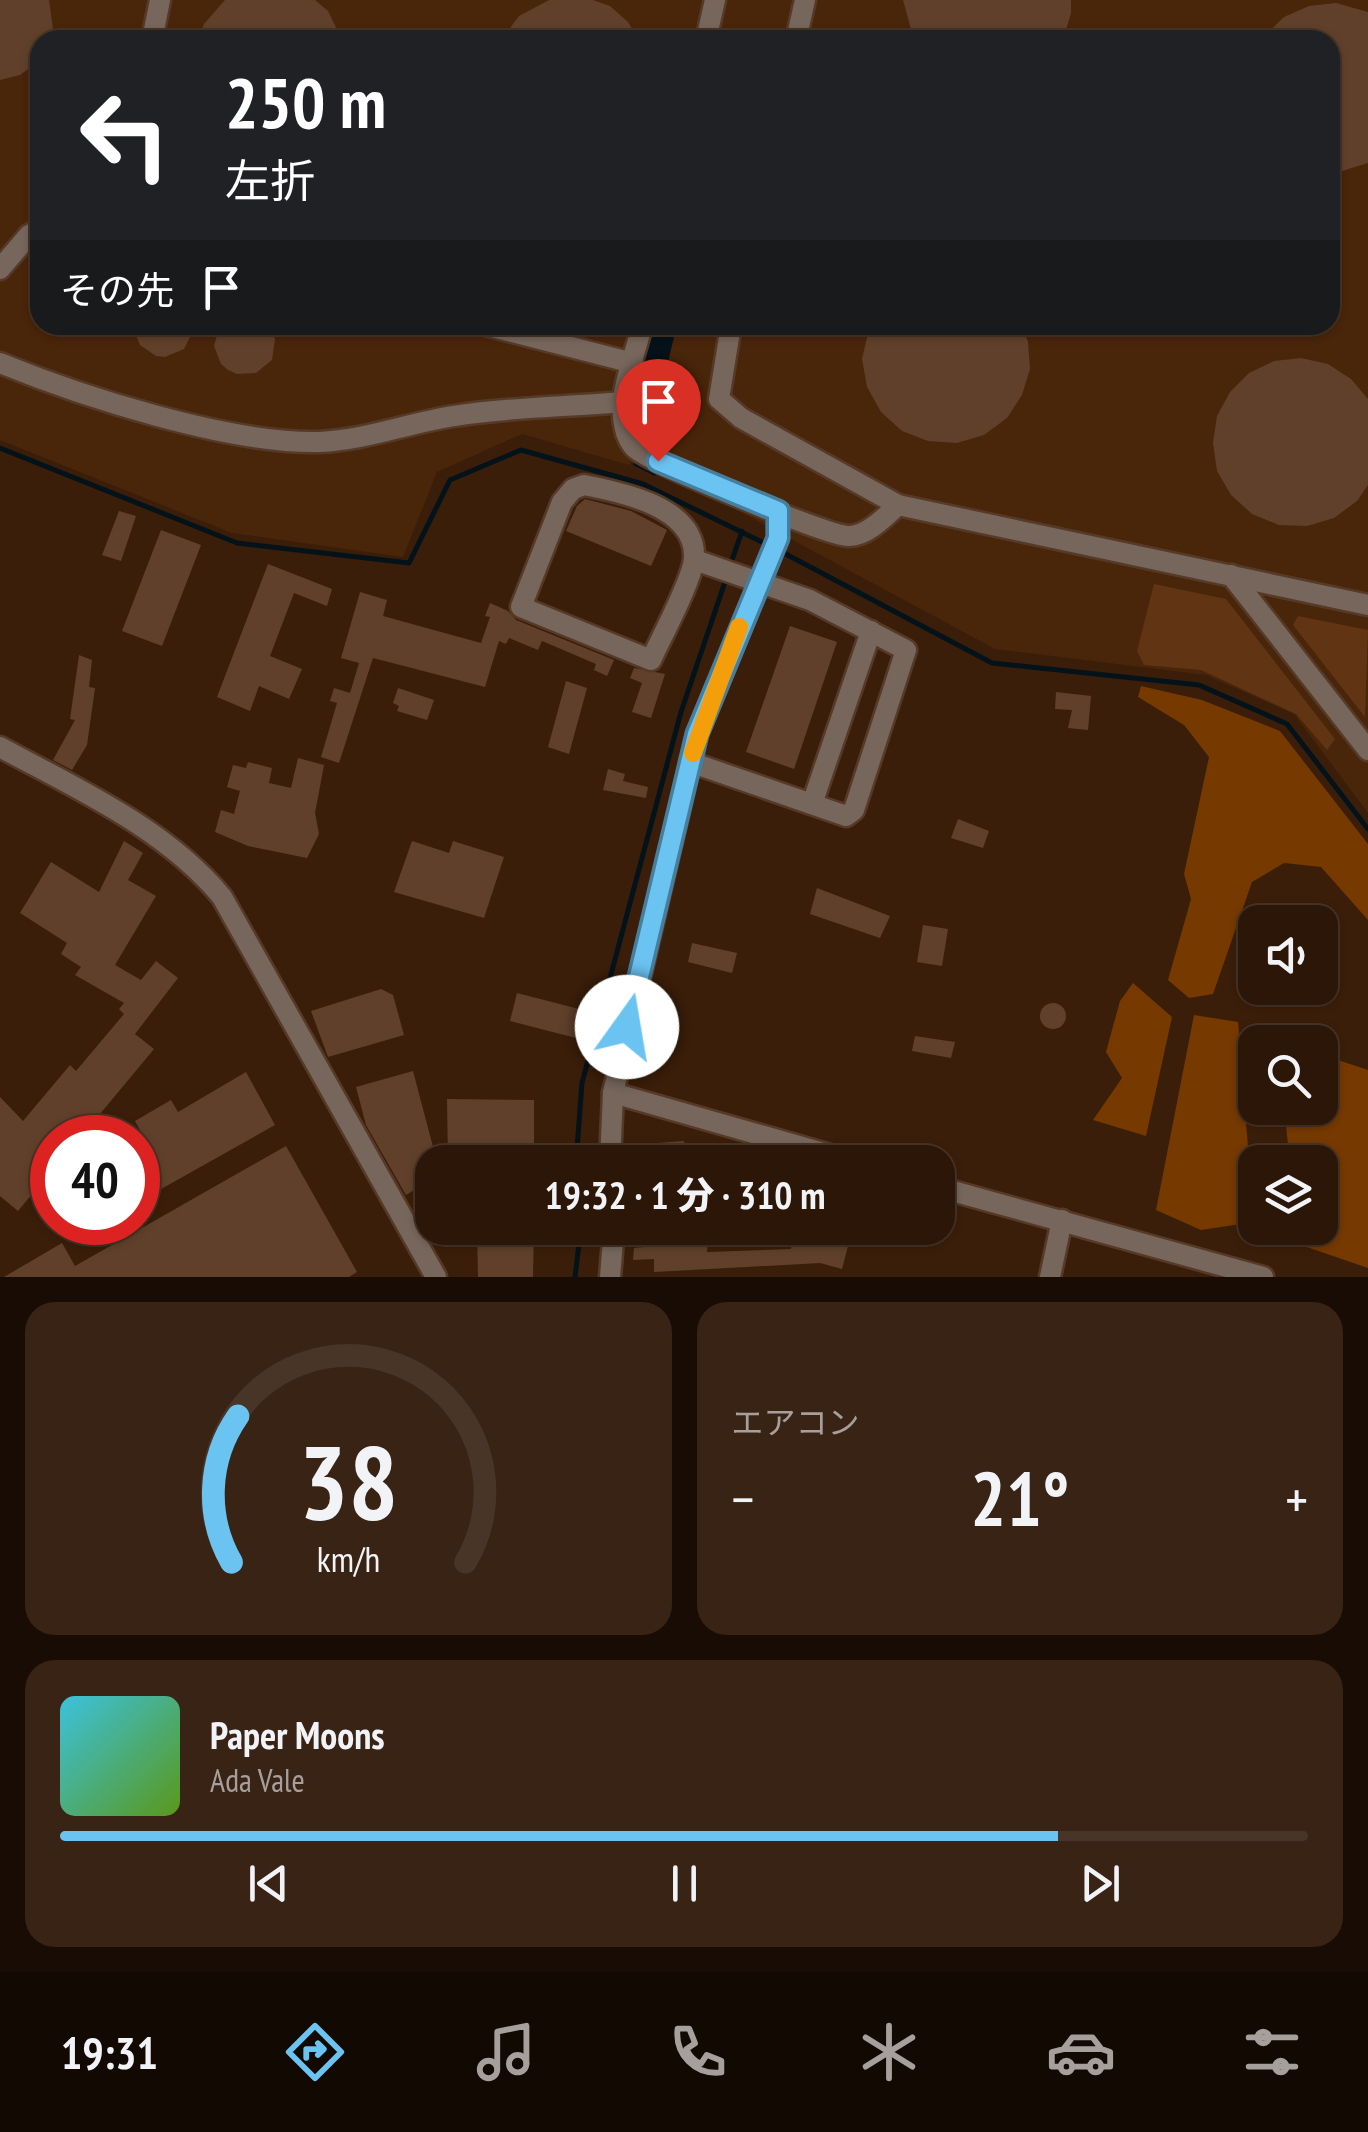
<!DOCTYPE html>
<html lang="ja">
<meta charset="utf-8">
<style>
:root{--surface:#2c1607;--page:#382315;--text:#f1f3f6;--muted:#a69f9b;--line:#483528;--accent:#6bc3f2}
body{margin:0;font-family:"PT Sans Narrow","Noto Sans JP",sans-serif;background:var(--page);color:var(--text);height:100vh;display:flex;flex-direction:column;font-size:38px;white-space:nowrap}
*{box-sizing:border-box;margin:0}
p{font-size:32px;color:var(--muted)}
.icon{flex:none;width:55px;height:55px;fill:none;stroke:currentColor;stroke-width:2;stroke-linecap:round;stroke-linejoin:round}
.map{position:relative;height:1277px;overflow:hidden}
.panel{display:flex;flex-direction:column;gap:25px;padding:25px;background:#180c04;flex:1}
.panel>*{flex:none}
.guide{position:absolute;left:30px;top:30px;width:1310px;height:305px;border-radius:30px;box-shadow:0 2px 8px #0004,0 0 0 2px var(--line);background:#202124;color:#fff;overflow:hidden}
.fabs{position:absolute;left:1238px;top:905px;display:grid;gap:20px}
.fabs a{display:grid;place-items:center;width:100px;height:100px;border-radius:20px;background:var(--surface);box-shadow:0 2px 8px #0004,0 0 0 2px var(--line);font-size:50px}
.speed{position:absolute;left:30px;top:1115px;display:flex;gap:20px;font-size:50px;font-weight:700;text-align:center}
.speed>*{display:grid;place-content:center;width:130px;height:130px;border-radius:50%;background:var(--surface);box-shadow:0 2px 8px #0004,0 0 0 2px var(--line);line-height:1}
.speed .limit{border:15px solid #d22;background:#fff;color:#111}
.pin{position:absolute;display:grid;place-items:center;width:85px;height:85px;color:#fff;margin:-102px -42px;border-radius:50% 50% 50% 0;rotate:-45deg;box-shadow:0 0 10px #0007}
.pin .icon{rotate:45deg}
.me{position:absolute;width:110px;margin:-55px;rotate:13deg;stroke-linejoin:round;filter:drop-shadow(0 0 8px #0008)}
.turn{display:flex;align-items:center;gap:35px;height:210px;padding:0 30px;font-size:45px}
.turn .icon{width:130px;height:130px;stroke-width:2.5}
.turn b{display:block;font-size:70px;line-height:85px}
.then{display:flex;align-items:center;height:95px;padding:0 30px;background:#0003;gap:20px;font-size:38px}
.big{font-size:75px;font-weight:800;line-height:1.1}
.panel .widget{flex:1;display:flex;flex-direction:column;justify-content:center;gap:15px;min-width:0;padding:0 35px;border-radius:30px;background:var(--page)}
.panel .dial{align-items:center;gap:0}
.dial svg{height:260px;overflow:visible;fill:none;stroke:var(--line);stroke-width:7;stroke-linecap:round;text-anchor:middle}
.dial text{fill:var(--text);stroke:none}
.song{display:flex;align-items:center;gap:30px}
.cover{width:120px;height:120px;border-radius:15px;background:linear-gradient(135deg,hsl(190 70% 55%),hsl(90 70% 35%))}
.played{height:10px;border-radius:5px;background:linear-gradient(90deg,var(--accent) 80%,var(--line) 80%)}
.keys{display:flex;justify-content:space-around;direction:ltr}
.heat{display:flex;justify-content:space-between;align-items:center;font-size:55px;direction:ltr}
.panel .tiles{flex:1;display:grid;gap:25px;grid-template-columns:1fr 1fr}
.widget:last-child{grid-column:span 2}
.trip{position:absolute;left:415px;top:1145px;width:540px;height:100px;border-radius:30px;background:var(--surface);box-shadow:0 2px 8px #0004,0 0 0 2px var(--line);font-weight:800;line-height:100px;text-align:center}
.menu{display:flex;height:160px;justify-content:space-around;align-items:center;background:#120903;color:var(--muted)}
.menu .icon{width:70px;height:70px}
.menu .on{color:var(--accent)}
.menu b{font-size:45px;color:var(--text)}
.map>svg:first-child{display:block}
.built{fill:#49250a;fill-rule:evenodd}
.green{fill:#613514}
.forest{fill:#763900}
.water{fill:#04121a}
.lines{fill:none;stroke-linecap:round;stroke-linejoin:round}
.stream{stroke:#04121a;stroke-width:5}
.building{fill:#60402a}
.minor-casing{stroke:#563a27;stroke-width:25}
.minor{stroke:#76665c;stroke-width:20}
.route-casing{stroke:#467f9d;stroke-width:25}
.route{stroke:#6bc3f2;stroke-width:18}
.slow{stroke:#f59e0b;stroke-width:18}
</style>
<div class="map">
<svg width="1368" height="1277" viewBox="0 0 1368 1277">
<rect width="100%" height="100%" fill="#3b1e09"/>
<path class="built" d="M0,0H1368V813L1294,714L1206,675L995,649L635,455L629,465L522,434L437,472L403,557L232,533L0,440ZM40,40H1330V325H40Z"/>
<g class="green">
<polygon points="1154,584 1226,599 1335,739 1327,750 1296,714 1201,670 1144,665 1137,651"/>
<polygon points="1298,616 1368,630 1365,717 1293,625"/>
</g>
<g class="forest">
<polygon points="1141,686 1202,700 1280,731 1368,844 1368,920 1321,867 1284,863 1252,882 1213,994 1189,998 1168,980 1191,899 1184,874 1209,757 1184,725 1138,697"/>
<polygon points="1133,983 1172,1017 1146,1136 1093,1120 1122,1078 1106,1052 1120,1001"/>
<polygon points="1194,1015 1238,1022 1254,1222 1201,1230 1156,1210"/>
<polygon points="1320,1054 1368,1070 1368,1268 1295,1243 1294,1228 1320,1228 1320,1162 1290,1162 1284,1108 1320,1108"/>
</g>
<polygon class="water" points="652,325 677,325 660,394 667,442 655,476 633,465 643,438 634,397"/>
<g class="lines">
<g class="stream">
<polyline points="0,448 237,543 409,563 450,480 521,450 643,484 770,546"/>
<polyline points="780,551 992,663 1199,685 1287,724 1368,829"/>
<polyline points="730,566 742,531"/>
<polyline points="576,1162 582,1083 681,712 727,576"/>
<polyline points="575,1277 581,1228"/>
</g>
</g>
<g class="building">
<polygon points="0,0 49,0 53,29 50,40 40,40 40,58 35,64 20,75 0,80"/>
<polygon points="225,0 315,0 328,11 342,40 198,40 204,24"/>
<polygon points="549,0 593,0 610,6 628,22 639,40 501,40 519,16"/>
<polygon points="903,0 1071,0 1071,13 1063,40 914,40"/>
<polygon points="1336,3 1368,12 1368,163 1342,171 1330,170 1330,40 1260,40 1284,17 1309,6"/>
<polygon points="132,325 196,325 184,349 165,357 156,356 140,345"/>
<polygon points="220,325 268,325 275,339 272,360 256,373 237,374 228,370 221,364 214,346"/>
<polygon points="870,325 1022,325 1028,342 1030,369 1022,395 1007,418 984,435 957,443 928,441 902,431 881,412 867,387 862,359"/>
<polygon points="1301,358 1328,364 1351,379 1368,399 1368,485 1357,501 1334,518 1307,526 1279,525 1252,514 1231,495 1217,471 1213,443 1217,416 1230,392 1249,373 1274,361"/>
<polygon points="585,499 631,511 667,530 651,566 566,531 577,506"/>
<polygon points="119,511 136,516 121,561 102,555"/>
<polygon points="161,530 201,545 162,646 122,631"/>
<polygon points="268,564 332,589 327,606 294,593 270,656 302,669 289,699 259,686 250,711 217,697"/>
<polygon points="360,592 387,600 383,616 481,643 490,617 485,616 490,603 508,611 516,620 614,660 607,676 594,670 596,664 542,641 538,650 509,638 506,644 499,641 485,687 373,658 339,763 321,757 337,703 330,701 334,688 350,693 359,663 341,658"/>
<polygon points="790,626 837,642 794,769 746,752"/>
<polygon points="79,655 92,660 89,687 95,688 87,745 72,770 53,760 75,720 70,719"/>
<polygon points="634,668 665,674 651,718 632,712 642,683 630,678"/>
<polygon points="566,681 587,688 569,754 548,747"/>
<polygon points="398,688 434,700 427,720 397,711 399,706 393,703"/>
<polygon points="1056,692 1091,696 1088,730 1068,728 1072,710 1055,709"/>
<polygon points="298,758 324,765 315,813 319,834 307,858 248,846 215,832 221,810 234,814 240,791 227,787 233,765 246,768 248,762 272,768 269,783 291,788"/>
<polygon points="608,769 625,774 623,781 648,787 646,798 603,790"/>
<polygon points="958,819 989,831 983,848 951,838"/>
<polygon points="124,841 143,853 128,880 156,896 115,965 141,980 156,961 178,978 135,1034 154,1049 80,1138 52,1138 52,1170 18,1211 0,1196 0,1097 23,1121 70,1065 76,1071 124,1014 119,1009 124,1003 75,975 81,967 61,954 67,943 20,913 51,862 99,892"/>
<polygon points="412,841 449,853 453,841 504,857 484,918 394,892"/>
<polygon points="817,888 890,916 880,938 810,914"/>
<polygon points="923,925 948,929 942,966 917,962"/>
<polygon points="692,943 737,953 732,973 688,962"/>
<polygon points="381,989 393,995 404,1035 328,1057 311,1011"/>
<polygon points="517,993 583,1010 576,1038 510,1021"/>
<circle cx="1053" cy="1016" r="13"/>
<polygon points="915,1036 955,1042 951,1058 912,1051"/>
<polygon points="413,1071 437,1162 432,1162 432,1179 406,1195 366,1125 356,1087"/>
<polygon points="246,1072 275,1125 138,1202 138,1134 141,1132 135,1121 171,1100 178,1112"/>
<polygon points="447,1099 534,1100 534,1162 448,1162"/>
<polygon points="684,1141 686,1155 681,1162 634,1162 632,1145"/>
<polygon points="286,1146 357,1272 349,1277 4,1277 62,1243 75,1266"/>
<polygon points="477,1228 534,1228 533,1277 478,1277"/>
<polygon points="643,1228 709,1228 707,1252 791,1249 792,1243 810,1243 814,1229 825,1232 824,1236 849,1242 842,1269 820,1263 654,1272 654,1259 633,1260 634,1248 644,1247"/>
</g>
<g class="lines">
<g class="minor-casing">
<g id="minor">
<polyline points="152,40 160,0"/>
<polyline points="706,40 715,0"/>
<polyline points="796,40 805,0"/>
<polyline points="0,269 29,235 40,229"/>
<polyline points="485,325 633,363"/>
<path d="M642,325C635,357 616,396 625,429C626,435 631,445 636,449C652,463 828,536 848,536C866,537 885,517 898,505"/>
<polyline points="731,325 719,399 741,418 898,505 1368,605"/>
<path d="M0,363C83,397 230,444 319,442C366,440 408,423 454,416C509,407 567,407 622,402"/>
<path d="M584,485C621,492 696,507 694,557C694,577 661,638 651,660L521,607L562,502L573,489Z"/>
<polyline points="1231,575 1368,750"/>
<path d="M0,747C77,789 165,828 222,897L436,1277"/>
<polyline points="690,762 846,816 854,810 906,650 810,600 695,560"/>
<polyline points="812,804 871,631"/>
<polyline points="613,1093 855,1162"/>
<polyline points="610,1162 613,1093 697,734 778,538 777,511"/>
<polyline points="938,1187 1263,1277"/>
<polyline points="610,1277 614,1228"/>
<polyline points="1050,1277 1062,1220"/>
</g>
</g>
<use href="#minor" class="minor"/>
</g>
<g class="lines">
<g class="route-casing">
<polyline id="route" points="627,1027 697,734 778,538 778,511 658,461"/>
</g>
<use href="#route" class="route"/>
<polyline class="slow" points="693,753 739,627"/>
</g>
</svg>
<div class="fabs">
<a><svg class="icon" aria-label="sound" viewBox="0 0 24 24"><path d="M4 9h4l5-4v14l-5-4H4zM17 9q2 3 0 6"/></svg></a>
<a><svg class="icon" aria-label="search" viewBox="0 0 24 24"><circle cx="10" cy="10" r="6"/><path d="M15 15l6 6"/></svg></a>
<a><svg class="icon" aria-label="layers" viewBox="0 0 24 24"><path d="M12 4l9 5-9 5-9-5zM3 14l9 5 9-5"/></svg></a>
</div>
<div class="speed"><div class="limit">40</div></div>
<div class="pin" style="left:658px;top:461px;background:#d93025"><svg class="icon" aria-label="arrive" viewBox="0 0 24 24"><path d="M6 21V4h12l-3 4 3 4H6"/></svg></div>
<svg class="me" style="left:627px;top:1027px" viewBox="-20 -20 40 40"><circle r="19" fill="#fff"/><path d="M0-13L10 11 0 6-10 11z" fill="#6bc3f2"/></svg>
<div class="trip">19:32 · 1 分 · 310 m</div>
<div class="guide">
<div class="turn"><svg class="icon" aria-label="left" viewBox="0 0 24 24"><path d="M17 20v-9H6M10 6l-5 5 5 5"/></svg><div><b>250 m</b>左折</div></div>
<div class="then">その先<svg class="icon" aria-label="arrive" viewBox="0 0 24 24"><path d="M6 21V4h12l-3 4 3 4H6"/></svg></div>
</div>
</div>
<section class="panel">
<div class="tiles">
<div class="widget dial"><svg viewBox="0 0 100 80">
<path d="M14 69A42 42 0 1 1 86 69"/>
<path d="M14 69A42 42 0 0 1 16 24" stroke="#6bc3f2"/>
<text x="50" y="56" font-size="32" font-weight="700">38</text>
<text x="50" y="72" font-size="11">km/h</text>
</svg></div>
<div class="widget"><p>エアコン</p>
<div class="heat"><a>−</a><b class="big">21°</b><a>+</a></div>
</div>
<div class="widget">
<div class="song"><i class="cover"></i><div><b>Paper Moons</b><p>Ada Vale</p></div></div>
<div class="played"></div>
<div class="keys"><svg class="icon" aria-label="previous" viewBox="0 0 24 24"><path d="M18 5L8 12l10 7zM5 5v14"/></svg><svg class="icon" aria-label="pause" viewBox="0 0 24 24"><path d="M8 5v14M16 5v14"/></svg><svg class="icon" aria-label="next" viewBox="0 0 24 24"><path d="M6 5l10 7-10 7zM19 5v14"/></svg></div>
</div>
</div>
</section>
<nav class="menu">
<b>19:31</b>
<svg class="icon on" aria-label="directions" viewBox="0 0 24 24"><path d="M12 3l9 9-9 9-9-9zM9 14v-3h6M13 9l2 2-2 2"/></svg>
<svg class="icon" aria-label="music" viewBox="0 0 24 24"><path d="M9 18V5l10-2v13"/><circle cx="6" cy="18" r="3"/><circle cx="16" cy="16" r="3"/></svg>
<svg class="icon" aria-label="phone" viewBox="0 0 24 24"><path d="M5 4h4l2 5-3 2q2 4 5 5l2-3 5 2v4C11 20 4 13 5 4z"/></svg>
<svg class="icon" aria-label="climate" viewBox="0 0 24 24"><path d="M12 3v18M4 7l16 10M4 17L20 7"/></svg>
<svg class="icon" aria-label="car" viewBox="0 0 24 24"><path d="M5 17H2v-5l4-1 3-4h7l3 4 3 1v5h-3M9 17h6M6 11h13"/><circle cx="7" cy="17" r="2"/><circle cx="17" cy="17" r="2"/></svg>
<svg class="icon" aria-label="filters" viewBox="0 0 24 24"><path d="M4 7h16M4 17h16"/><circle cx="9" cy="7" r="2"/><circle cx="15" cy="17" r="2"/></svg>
</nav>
